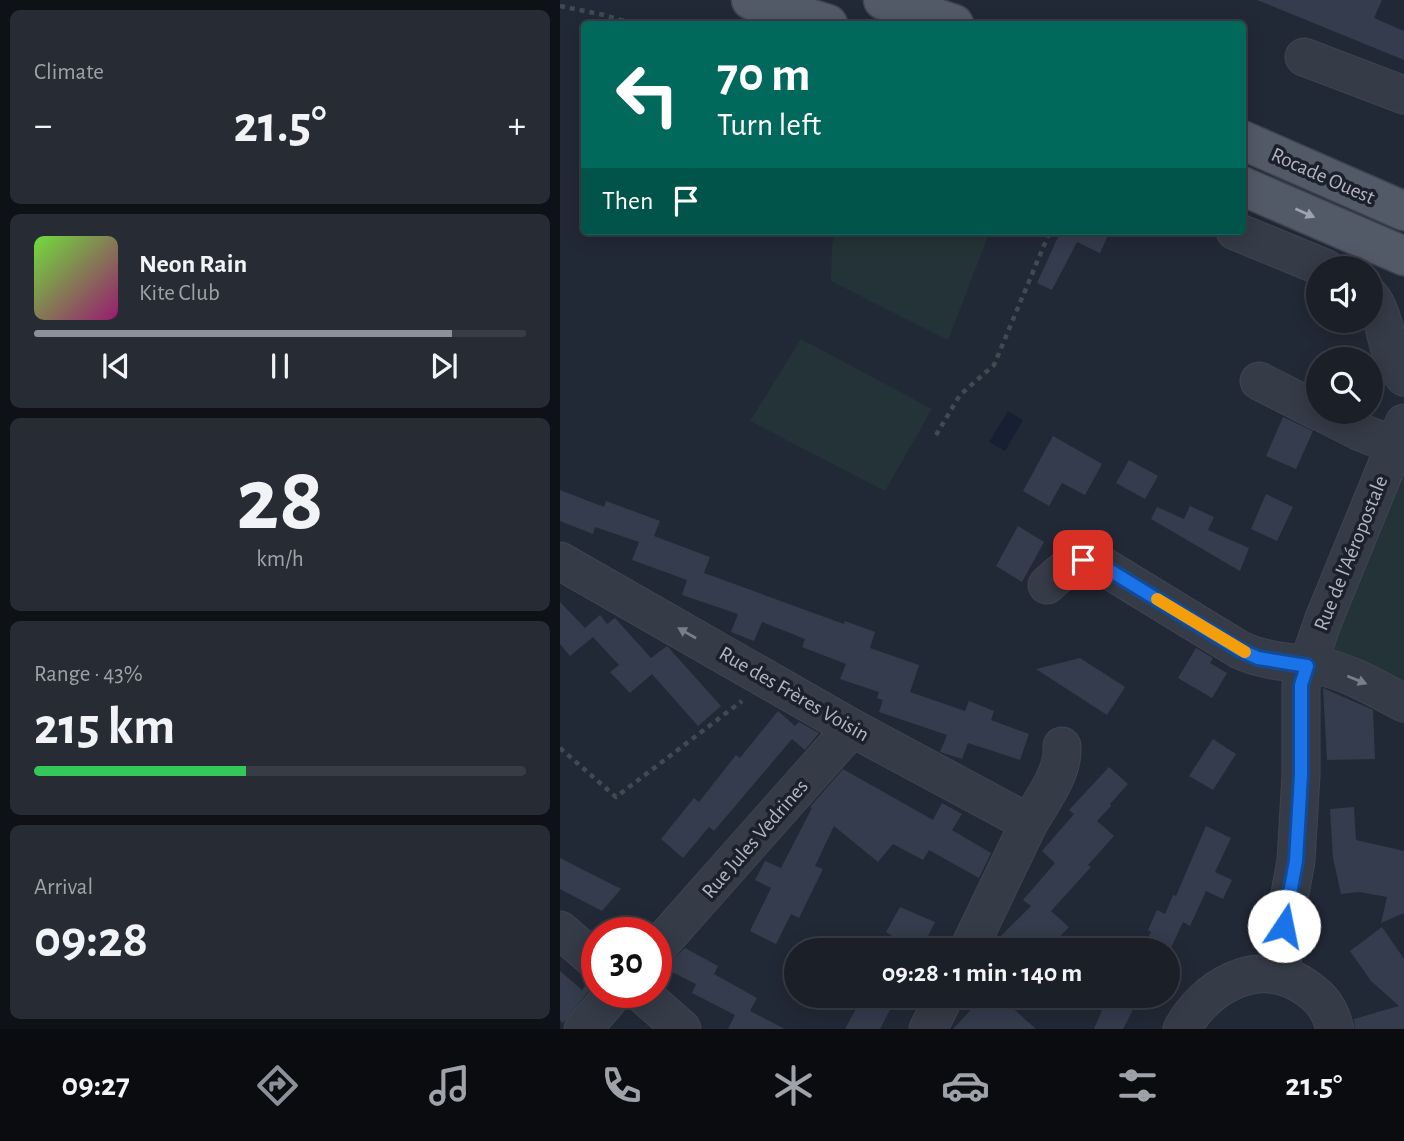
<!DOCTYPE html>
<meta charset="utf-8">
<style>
:root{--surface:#1a1f28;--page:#272c34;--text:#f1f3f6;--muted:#9fa2a8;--line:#383d45;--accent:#8c9099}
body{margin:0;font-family:"Alegreya Sans",sans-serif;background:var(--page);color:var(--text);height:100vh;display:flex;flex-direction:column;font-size:26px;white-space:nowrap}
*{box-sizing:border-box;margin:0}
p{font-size:23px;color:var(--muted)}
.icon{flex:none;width:38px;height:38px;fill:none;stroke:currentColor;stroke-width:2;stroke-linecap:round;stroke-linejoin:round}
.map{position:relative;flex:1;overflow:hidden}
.sheet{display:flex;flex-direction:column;gap:10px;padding:10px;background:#0e1116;width:560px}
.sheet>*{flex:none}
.hud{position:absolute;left:21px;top:21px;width:665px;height:214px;border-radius:7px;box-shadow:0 4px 18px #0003,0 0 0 2px var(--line);background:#00695c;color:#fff;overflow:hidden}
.buttons{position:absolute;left:746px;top:256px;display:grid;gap:14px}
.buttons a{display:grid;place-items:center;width:77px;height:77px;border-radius:50%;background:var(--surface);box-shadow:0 4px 18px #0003,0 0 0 2px var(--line);font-size:35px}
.speed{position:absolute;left:21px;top:917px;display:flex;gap:14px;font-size:35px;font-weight:700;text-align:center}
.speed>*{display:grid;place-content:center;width:91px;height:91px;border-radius:50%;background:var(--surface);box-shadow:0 4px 18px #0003,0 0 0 2px var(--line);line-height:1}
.speed .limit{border:10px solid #d22;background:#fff;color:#111}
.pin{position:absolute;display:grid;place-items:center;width:60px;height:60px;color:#fff;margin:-30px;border-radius:14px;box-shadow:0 4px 10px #0006}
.me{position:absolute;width:77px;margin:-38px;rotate:11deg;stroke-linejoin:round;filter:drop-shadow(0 0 5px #0008)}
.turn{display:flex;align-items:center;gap:24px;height:147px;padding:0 21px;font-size:32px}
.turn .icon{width:91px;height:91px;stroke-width:2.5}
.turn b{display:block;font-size:49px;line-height:60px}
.then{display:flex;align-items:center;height:66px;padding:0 21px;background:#0003;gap:14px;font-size:26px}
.big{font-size:52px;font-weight:700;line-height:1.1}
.sheet .widget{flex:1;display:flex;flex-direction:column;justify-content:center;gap:10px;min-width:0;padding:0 24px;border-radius:10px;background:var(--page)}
.sheet .dial{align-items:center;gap:0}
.dial b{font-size:91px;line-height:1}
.song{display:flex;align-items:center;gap:21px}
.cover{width:84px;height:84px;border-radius:10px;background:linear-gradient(135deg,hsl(100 70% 55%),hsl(320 70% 35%))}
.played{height:7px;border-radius:4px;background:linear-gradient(90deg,var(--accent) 85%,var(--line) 85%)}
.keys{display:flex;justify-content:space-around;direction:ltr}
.heat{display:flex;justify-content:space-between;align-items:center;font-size:38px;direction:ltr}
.charge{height:10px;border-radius:5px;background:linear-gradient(90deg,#34c759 43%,var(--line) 0)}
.trip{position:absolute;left:224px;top:938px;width:396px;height:70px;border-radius:35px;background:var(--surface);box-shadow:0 4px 18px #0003,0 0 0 2px var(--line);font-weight:700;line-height:70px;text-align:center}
.tab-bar{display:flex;height:112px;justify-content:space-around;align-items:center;background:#0a0c10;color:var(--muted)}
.tab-bar .icon{width:49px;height:49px}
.tab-bar .active{color:var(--accent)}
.tab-bar b{font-size:32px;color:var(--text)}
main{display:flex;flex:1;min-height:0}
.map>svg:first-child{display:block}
.green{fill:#243337}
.water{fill:#171f32}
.building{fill:#343c4d}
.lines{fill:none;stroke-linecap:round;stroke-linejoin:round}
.minor-casing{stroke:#3f4450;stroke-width:39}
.major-casing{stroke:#3f4450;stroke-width:41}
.path{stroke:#3d4c50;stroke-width:4.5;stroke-dasharray:5 5;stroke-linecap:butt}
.minor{stroke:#353b47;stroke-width:37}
.major{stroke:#535a67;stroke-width:38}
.oneway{fill:#9da3b1}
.oneway2{fill:#797e8b}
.route-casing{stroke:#114b97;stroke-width:18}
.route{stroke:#1a73e8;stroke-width:12}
.slow{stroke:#f59e0b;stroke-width:12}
.labels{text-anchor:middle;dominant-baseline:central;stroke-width:7;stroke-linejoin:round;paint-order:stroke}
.street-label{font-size:21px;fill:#b0b5c3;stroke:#1b202b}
</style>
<main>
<section class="sheet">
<div class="widget"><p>Climate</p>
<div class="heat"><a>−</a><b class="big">21.5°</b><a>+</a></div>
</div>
<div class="widget">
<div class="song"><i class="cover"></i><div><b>Neon Rain</b><p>Kite Club</p></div></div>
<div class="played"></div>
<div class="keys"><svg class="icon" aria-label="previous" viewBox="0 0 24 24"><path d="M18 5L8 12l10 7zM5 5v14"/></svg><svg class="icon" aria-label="pause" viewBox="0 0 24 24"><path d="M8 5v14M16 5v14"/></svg><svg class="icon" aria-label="next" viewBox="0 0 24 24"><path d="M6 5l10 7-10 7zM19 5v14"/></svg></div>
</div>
<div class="widget dial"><b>28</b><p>km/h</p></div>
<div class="widget"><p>Range · 43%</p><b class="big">215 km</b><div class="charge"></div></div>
<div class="widget"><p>Arrival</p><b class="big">09:28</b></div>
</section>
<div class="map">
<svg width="844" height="1029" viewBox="0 0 844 1029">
<rect width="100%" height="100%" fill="#222936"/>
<g class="green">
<polygon points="275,231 430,231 388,340 271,281 272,247"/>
<polygon points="241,339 372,409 325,491 190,421"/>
<polygon points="844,451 844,697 758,660"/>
</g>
<polygon class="water" points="448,411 463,420 445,451 429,442"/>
<g class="building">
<polygon points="697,0 822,0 814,18 844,31 844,60"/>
<polygon points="491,231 550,231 540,253 517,242 492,290 477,283 499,235"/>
<polygon points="723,417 753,431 736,469 706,456"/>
<polygon points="493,436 542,464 525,495 502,483 489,506 463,491"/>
<polygon points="569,460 598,476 585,499 556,483"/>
<polygon points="0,490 44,507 46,501 100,521 94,536 150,557 144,573 284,624 285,621 315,632 310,648 359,665 350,692 405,711 409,701 434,711 431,720 469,734 460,760 408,743 402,759 380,752 387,735 319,712 323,700 317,698 319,692 280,679 286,664 242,647 245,639 202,622 194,641 171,632 178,614 122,595 127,580 72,560 79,542 35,527 33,534 0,521"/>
<polygon points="706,494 733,507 717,541 691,529"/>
<polygon points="630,506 654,517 648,530 689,548 680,571 591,519 597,507 624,519"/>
<polygon points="458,526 484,542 462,582 436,566"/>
<polygon points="0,602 25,628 40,615 47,624 55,618 91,658 107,646 161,706 138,726 92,674 70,693 50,672 59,665 33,637 10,656 0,644"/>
<polygon points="636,648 653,658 650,663 667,673 652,698 618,678"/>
<polygon points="520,658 565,687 547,715 476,669"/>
<polygon points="763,688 813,710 815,759 767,760"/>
<polygon points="218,711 235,726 239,722 259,733 245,750 232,739 154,831 149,827 123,858 101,839 134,798 139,802 176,755 180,758"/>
<polygon points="653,739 676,754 653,790 629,776"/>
<polygon points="549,767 568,784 550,804 551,806 537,821 554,836 528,865 531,867 491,911 509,927 487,950 431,950 435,942 471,906 463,900 495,863 482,851 514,814 509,810"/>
<polygon points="283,769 373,820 382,803 402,814 392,830 431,853 419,878 369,850 363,860 333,844 318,862 274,826 255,866 263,869 239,918 231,914 216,944 190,931 211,888 195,880 205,861 221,868 252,808 250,807"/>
<polygon points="794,807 796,840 844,851 844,913 821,923 827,897 799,892 781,894 773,858 770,809"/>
<polygon points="646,826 671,838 655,872 672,880 663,899 646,891 630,926 623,922 610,950 582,950 591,932 588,930 597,910 605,914 613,895 616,896"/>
<polygon points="0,858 61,889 42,911 0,889"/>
<polygon points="340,907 375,922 361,950 327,950 334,937 326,932"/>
<polygon points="822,927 844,959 844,1029 795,1029 794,1019 839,1006 811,981 790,951"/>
<polygon points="125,948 158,966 154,974 197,998 190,1011 225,1029 168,1029 175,1015 132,993 136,984 104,968"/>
<polygon points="0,971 22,990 29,981 35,983 3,1023 0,1020"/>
<polygon points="303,996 337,996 320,1029 285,1029"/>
<polygon points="424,996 439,996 476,1029 393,1029"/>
<polygon points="548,996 580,996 563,1029 534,1029"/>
</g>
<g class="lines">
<g class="minor-casing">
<g id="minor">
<polyline points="744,57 844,95"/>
<polyline points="675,231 765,268"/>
<path d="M810,296C829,319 823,352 844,377"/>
<polyline points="699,381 758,411"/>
<polyline points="759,411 800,432 835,446"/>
<polyline points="0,561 292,728 469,823 408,950"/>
<path d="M487,585C504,570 512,559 536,562L680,650C706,662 731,662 759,666C789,672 817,689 844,703"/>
<path d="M469,823C482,800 504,773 502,746"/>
<polyline points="0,930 37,962"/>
<polyline points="96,949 292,728"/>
<polyline points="714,974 723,959 724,926 736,861 741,775 741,685 763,621 844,423"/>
<polyline points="80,992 122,1029"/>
<polyline points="23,1029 55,992"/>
<polyline points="368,1029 385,996"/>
<path d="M622,1029C645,988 693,958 739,983C749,989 762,999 767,1009C771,1014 773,1023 775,1029"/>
</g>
</g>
<g class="major-casing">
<g id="major">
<polyline points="191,0 268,24"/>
<polyline points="323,0 394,24"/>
<polyline points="682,140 844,211"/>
<polyline points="682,186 844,256"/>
</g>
</g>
<g class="path">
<polyline points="0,6 44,15 74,24"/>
<polyline points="376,435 400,395 434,365 490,231"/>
<polyline points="0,748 56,797 182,701"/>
</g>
<use href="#minor" class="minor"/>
<use href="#major" class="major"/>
</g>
<defs><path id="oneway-solid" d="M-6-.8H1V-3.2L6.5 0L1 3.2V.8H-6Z" transform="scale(1.75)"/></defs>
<use class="oneway" href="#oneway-solid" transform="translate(745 213) rotate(24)"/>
<g class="oneway2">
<use href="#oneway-solid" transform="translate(127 633) rotate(-150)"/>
<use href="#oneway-solid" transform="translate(797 680) rotate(22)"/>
</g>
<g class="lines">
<g class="route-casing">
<polyline id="route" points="523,560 536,562 680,650 698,658 747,666 741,685 741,775 736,861 724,926"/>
</g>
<use href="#route" class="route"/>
<polyline class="slow" points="597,599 685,652"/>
</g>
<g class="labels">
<g class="street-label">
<text transform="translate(763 176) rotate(24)">Rocade Ouest</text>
<text transform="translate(791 553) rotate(-68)">Rue de l'Aéropostale</text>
<text transform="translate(234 694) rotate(30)">Rue des Frères Voisin</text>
<text transform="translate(195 839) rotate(-49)">Rue Jules Vedrines</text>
</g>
</g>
</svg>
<div class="buttons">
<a><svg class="icon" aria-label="sound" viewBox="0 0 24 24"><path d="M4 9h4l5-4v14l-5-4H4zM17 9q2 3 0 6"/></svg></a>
<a><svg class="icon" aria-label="search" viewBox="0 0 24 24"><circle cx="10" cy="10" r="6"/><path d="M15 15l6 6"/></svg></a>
</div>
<div class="speed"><div class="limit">30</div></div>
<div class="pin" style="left:523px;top:560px;background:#d93025"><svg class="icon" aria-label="arrive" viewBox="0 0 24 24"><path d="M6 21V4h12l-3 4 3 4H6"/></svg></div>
<svg class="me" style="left:724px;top:926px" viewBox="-20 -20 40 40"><circle r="19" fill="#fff"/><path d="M0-13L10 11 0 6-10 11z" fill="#1a73e8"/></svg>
<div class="trip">09:28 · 1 min · 140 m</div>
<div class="hud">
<div class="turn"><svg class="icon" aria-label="left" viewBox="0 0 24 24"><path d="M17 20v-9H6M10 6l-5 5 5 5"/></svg><div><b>70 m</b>Turn left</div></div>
<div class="then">Then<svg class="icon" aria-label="arrive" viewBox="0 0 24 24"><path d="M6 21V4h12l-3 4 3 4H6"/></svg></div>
</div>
</div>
</main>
<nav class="tab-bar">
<b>09:27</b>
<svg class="icon active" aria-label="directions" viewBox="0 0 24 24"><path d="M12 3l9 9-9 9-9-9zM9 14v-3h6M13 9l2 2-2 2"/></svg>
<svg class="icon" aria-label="music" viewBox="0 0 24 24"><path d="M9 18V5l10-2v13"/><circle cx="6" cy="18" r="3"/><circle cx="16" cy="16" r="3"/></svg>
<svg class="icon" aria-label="phone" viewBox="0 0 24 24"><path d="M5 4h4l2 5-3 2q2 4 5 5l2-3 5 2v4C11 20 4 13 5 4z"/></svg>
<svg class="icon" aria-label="climate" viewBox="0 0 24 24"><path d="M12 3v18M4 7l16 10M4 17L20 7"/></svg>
<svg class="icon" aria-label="car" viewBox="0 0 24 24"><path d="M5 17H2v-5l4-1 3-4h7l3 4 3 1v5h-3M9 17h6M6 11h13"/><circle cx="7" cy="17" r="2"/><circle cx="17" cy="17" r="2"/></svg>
<svg class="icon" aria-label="filters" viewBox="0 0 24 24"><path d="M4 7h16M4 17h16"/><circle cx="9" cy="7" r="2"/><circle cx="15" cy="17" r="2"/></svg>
<b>21.5°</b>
</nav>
